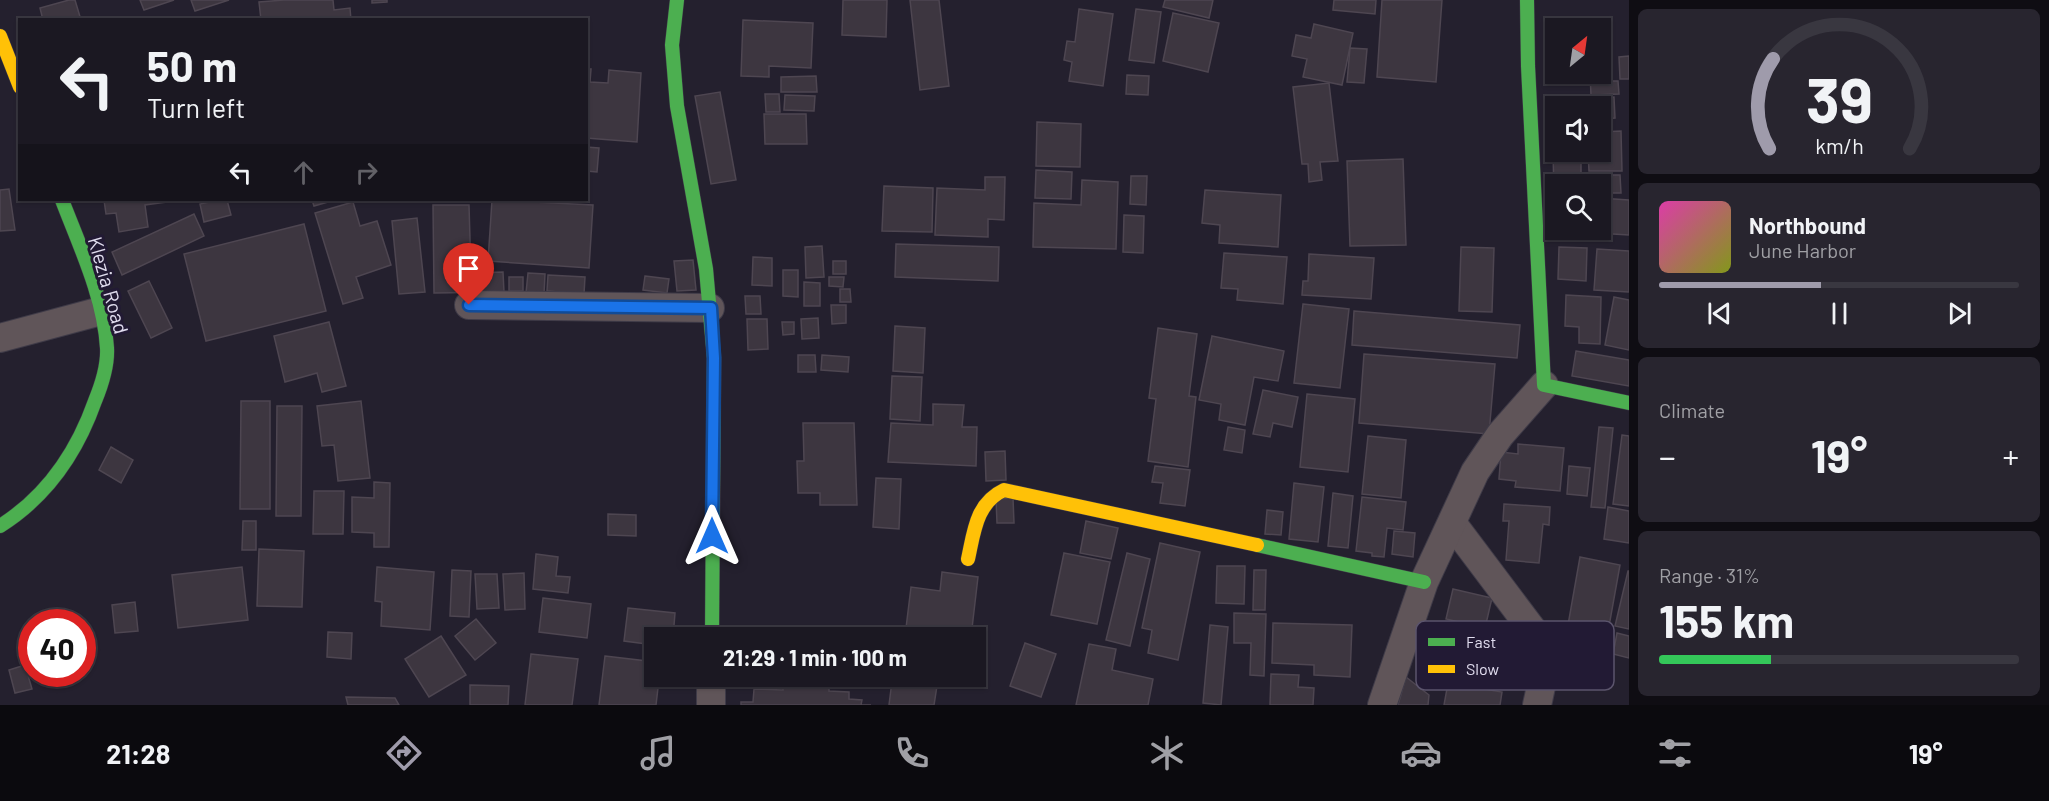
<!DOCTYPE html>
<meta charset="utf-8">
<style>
:root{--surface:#1b1822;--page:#28252f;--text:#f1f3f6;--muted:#a0a0a5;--line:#393740;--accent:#9f9bab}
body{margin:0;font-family:Barlow,sans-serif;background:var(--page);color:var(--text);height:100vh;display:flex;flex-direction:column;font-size:22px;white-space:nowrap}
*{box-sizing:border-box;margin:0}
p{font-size:20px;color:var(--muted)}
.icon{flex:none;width:33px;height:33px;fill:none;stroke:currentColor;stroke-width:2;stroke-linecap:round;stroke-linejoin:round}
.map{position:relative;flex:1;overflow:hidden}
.panel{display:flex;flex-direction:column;gap:9px;padding:9px;background:#0f0d13;width:420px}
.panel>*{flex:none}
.banner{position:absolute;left:18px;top:18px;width:570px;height:183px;border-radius:0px;box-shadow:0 2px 4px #0004,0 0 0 2px var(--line);background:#1b1822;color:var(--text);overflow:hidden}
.needle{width:39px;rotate:29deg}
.controls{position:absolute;left:1545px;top:18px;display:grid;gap:12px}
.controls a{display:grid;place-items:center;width:66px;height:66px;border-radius:0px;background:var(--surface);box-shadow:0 2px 4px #0004,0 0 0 2px var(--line);font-size:30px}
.speed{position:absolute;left:18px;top:609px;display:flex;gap:12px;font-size:30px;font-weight:700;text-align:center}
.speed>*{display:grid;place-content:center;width:78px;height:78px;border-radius:50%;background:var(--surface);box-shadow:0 2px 4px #0004,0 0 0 2px var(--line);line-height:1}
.speed .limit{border:9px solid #d22;background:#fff;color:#111}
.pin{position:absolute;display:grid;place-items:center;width:51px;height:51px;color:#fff;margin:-62px -26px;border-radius:50% 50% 50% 0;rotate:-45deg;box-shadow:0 0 6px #0007}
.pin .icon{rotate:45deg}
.me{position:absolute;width:66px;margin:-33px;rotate:0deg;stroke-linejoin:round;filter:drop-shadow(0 0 4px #0008)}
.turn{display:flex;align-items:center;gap:21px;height:126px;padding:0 30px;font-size:27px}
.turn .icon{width:78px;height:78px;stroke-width:2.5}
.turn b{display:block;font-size:42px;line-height:51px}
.lanes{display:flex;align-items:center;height:57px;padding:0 30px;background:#0003;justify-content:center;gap:30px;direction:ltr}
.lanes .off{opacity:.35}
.big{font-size:45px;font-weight:700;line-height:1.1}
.panel .card{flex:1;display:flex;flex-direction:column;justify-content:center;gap:9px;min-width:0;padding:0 21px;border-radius:9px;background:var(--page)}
.panel .dial{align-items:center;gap:0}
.dial svg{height:156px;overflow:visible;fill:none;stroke:var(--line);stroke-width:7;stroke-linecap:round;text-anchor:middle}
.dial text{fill:var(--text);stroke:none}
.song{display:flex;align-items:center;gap:18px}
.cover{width:72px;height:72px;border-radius:9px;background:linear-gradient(135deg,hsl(320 70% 55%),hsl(70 70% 35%))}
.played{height:6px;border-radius:3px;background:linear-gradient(90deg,var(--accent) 45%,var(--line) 45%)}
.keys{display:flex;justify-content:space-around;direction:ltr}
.heat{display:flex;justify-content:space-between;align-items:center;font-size:33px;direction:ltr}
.charge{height:9px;border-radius:4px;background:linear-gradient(90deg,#34c759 31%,var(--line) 0)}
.trip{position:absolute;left:644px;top:627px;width:342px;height:60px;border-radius:0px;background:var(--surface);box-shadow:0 2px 4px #0004,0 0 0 2px var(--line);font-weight:700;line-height:60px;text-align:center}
.tab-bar{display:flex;height:96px;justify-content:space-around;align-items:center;background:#0b0a0e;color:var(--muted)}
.tab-bar .icon{width:42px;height:42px}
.tab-bar .active{color:var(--accent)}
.tab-bar b{font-size:27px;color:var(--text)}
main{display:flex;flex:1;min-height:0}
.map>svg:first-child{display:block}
.building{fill:#3d3640;stroke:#4e4651;stroke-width:1.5}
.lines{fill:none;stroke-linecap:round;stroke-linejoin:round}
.street-casing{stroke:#3f3b48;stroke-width:30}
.fast-casing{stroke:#3f3b48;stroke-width:15}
.slow-casing{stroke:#3f3b48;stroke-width:15}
.street{stroke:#605559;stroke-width:28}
.fast{stroke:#4caf50;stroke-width:14}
.slow{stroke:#ffc107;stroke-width:14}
.route-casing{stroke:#114b97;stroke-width:15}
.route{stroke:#1a73e8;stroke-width:10}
.labels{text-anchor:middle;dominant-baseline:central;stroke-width:6;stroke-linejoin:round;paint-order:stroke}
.street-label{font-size:20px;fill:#e1ddef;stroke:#221a34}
.key{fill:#221a34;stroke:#5b546c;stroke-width:1.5}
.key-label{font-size:16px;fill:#e1ddef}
</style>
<main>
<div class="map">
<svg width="1629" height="705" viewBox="0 0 1629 705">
<rect width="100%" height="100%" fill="#24202e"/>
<g class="building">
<polygon points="69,0 75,0 81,20 43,20 40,8"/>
<polygon points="140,0 174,0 144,10"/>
<polygon points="191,0 229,0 195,11"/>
<polygon points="284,0 333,0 334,10 350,8 351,20 261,20 259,2"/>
<polygon points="372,0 387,0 387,2 372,3"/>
<polygon points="843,0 887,0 886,37 842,35"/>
<polygon points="910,0 939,0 949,86 920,90"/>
<polygon points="1165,0 1213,0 1209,18 1163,7"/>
<polygon points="1334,0 1376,0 1375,14 1333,10"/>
<polygon points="1382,0 1442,0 1436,82 1377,77"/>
<polygon points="1079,9 1113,14 1103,86 1069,81 1072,62 1064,60 1067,41 1075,42"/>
<polygon points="1136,9 1161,12 1154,63 1129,60"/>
<polygon points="1173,13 1219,23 1208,72 1163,61"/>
<polygon points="743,20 813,23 811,68 769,66 769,77 741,76"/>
<polygon points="1314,24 1353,33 1342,85 1303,77 1307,59 1292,56 1296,35 1311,38"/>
<polygon points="1350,48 1367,49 1364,83 1347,82"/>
<polygon points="1606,56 1607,81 1618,81 1619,94 1591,95 1590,74 1600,74 1600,57"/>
<polygon points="1629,56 1629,79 1620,79 1619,57"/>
<polygon points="586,69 591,69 590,82 608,83 609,70 641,73 637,142 586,138"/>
<polygon points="1127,75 1149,76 1148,95 1126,94"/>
<polygon points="816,76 817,92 781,92 781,77"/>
<polygon points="1329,83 1338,161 1320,162 1322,180 1309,182 1308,164 1302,164 1293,87"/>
<polygon points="720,92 736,180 711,184 695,96"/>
<polygon points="765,94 779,94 780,112 766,112"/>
<polygon points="785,95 815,96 814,111 784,110"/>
<polygon points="1614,97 1615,118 1600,119 1600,106 1559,106 1559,100"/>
<polygon points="764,114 806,114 807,144 765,144"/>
<polygon points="1037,122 1081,124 1080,167 1036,166"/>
<polygon points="1621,131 1622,171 1589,171 1588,152 1600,152 1600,132"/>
<polygon points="586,147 599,148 597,172 586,171"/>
<polygon points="1553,154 1581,154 1581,184 1556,184 1556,190 1554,190"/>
<polygon points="1403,159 1406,245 1350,246 1347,161"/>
<polygon points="1036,170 1072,172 1071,199 1035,198"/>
<polygon points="1588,175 1620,175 1621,193 1600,193 1600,184 1588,184"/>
<polygon points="1131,176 1147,176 1146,205 1130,204"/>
<polygon points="985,177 1005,177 1004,220 988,219 988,237 935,235 937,188 985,190"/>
<polygon points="1082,180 1118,182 1116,249 1033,247 1034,203 1081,205"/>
<polygon points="884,186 933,188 932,232 882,231"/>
<polygon points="9,189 15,230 0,231 0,190"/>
<polygon points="1205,190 1281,195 1278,247 1219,243 1220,225 1202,223"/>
<polygon points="1550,197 1556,197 1556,212 1551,212"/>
<polygon points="1600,198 1629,200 1629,235 1597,233 1597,230 1600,230"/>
<polygon points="104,200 182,200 145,205 148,227 119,232 116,213 106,214"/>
<polygon points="219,200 227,200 231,215 204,222 200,204"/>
<polygon points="312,200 335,200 314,206"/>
<polygon points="492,200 593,205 589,268 488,261"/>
<polygon points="353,202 360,226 377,221 391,265 356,277 363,298 343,304 315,213"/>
<polygon points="433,205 469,205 471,273 503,272 504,292 434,293"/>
<polygon points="194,214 204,236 122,275 112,252"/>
<polygon points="1124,215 1144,216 1143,253 1123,252"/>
<polygon points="417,218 425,292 399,294 392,221"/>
<polygon points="304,224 326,311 206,341 184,254"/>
<rect x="1562" y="230" width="27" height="2"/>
<polygon points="896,244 999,247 998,281 895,277"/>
<polygon points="822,246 824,277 806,278 805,247"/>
<polygon points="1461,247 1494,248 1492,312 1459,311"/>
<polygon points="1559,247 1587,248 1586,281 1558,279"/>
<polygon points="1597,249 1629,251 1629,292 1594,290"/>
<polygon points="1224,253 1287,257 1283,304 1237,300 1238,289 1221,288"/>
<polygon points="1309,254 1374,258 1371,299 1302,295 1303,281 1308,281"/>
<polygon points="753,257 772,258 772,286 752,285"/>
<polygon points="693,260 696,290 677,291 674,261"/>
<rect x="833" y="261" width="13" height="13"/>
<polygon points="783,270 798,270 798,297 783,296"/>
<polygon points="528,273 545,274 544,294 526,293"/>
<polygon points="548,275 585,277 584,294 547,291"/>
<polygon points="645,276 669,279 667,293 643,290"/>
<rect x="509" y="277" width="14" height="14"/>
<polygon points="829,277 844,277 843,287 829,286"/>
<polygon points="149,281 172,328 151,338 128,291"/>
<polygon points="804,282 820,283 820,306 804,306"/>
<polygon points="840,289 850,289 851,302 840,302"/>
<polygon points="1566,295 1601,297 1600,344 1579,343 1579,327 1565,326"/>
<polygon points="745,296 760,296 761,314 746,314"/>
<polygon points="1614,297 1629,300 1629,350 1605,345"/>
<polygon points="1303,304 1349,309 1340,388 1294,383"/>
<polygon points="831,305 846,305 846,323 832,324"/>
<polygon points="1354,311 1520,325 1517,358 1352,345"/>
<polygon points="818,318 819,338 802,339 801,319"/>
<polygon points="747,319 767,319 768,349 748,350"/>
<polygon points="329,322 346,386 322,392 317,373 285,382 274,336"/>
<polygon points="782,322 794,322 794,334 783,335"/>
<polygon points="895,326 925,328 923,373 893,371"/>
<polygon points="1158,328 1197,334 1189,396 1196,397 1188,467 1148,461 1156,399 1149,398"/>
<polygon points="1212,336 1284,351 1278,381 1254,377 1245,425 1219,420 1221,404 1199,400"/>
<polygon points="1576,351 1629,360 1629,386 1572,376"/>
<polygon points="1364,354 1495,364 1489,434 1359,423"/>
<polygon points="798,355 815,355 816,372 798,372"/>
<polygon points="822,355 849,357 848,372 821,370"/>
<polygon points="892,376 922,377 920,421 890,419"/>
<polygon points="1263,390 1298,397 1292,427 1273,423 1270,437 1253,434"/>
<polygon points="1307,394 1355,399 1348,472 1300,467"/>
<polygon points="241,401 270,401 270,509 240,509"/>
<polygon points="361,401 370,478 338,481 334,445 322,446 317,406"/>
<polygon points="933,404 964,405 962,427 977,427 976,466 888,462 891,423 933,425"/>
<polygon points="277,406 302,406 301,516 276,516"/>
<polygon points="803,423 854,423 857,505 820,505 820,493 798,493 797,461 804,461"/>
<polygon points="1228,427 1245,430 1242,453 1224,450"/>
<polygon points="1599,427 1613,428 1605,508 1591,507"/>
<polygon points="1622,435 1629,436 1629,506 1613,504"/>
<polygon points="1368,436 1406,440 1401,498 1362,494"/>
<polygon points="1518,444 1564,448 1560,491 1515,487 1516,481 1499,479 1501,452 1518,454"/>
<polygon points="111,447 133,460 121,483 99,470"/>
<polygon points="1005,451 1006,480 986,481 985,452"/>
<polygon points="1155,466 1190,470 1185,506 1160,503 1163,483 1152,482"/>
<polygon points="1569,466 1590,468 1587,496 1567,494"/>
<polygon points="876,478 901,479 899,529 873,527"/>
<polygon points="374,482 390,483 389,547 374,547 374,533 352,532 352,497 374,498"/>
<polygon points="1294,483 1324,487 1318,542 1289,539"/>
<polygon points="314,491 344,491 343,534 313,534"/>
<polygon points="1333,493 1353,496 1348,548 1328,546"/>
<polygon points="1362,497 1406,502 1403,530 1387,528 1384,557 1372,556 1372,553 1356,551"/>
<polygon points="1013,498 1014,523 997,523 996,499"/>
<polygon points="1504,504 1550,507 1549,525 1543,524 1539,563 1506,560 1509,521 1503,521"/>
<polygon points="1608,507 1629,511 1629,543 1604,539"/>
<polygon points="1267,510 1283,512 1281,535 1265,534"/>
<polygon points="608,514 636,515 636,536 608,535"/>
<polygon points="243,521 256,521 256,550 242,550"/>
<polygon points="1086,521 1118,528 1111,559 1080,553"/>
<polygon points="1394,531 1415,533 1413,557 1392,554"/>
<polygon points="1160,543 1200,552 1178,660 1148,653 1152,630 1142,628"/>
<polygon points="259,549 304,551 302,607 257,606"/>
<polygon points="1064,553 1110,562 1097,624 1051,615"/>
<polygon points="1127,553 1150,559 1130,646 1106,640"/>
<polygon points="536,554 558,557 556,576 570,577 568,593 533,589"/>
<polygon points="1580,557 1620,565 1608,632 1568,625"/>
<polygon points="1217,566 1245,566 1244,604 1216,603"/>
<polygon points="242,567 248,620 178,628 172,575"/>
<polygon points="377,567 434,572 430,630 381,626 382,602 375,601"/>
<polygon points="452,570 471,571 469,617 450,616"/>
<polygon points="1254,570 1266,570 1265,610 1253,610"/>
<polygon points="1628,571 1629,571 1629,629 1615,626"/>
<polygon points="942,572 978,577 971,637 906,628 911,587 940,591"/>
<polygon points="524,573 525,609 505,610 503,574"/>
<polygon points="475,574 497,574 499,608 477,609"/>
<polygon points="1453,589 1492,598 1485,628 1446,619"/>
<polygon points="543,598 591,604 587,638 539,632"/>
<polygon points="135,602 138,631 115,633 112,605"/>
<polygon points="628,608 675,613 673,638 654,638 654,645 624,641"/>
<polygon points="1234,613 1266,614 1264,676 1250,675 1251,643 1234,643"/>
<polygon points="476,619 496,643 475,660 455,636"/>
<polygon points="1273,623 1352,625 1350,677 1314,675 1314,665 1272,663"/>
<polygon points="1210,625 1228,627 1221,705 1203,703"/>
<polygon points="328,632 352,633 351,659 327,657"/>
<polygon points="1617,633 1629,636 1629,658 1613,654"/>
<polygon points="441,636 466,675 429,697 405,659"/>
<polygon points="1025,643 1056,654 1041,697 1010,686"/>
<polygon points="1089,644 1116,649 1112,670 1153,679 1148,705 1076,705"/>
<polygon points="531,654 578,659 572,705 525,705"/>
<polygon points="605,656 647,661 644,686 658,688 656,705 599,705"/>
<polygon points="25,665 32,689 15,693 9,670"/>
<polygon points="1271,674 1299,675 1298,687 1314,688 1313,705 1270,705"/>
<polygon points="1406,677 1429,695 1428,705 1398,705"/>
<polygon points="783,679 829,680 829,691 849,692 849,699 862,700 861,705 871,705 741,705 741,702 753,702 754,689 783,690"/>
<polygon points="892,681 937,686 934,705 889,705"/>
<polygon points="1448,683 1502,692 1500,705 1444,705"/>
<polygon points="470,685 509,686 508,705 470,705"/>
<polygon points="346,697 395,698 399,705 348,705"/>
</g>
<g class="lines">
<g class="street-casing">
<g id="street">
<polyline points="469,305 710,308"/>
<polyline points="0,338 101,311"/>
<path d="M1452,523L1537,636C1548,662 1543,678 1537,705"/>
<polyline points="711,705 711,676"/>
<polyline points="1382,705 1424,582 1475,472 1500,435 1544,385"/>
</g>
</g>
<g class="fast-casing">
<g id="fast">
<polyline points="677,0 672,45 677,106 706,269 714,358 712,638"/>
<polyline points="1527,0 1528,66 1544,385 1629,403"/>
<path d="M0,526C46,497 77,452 95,401C102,384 108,366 107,348C104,297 80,247 62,200"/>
<polyline points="1257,545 1424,582"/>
</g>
</g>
<g class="slow-casing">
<g id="slow">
<polyline points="0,36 20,87"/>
<path d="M968,559C974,532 976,503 1004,490L1257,545"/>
</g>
</g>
<use href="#street" class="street"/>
<use href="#fast" class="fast"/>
<use href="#slow" class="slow"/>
</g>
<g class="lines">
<g class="route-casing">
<polyline id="route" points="469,305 711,308 714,358 712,536"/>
</g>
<use href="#route" class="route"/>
</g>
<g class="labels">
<g class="street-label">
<text transform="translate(109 285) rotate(74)">Klezia Road</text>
</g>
</g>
<rect x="1416" y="621" width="198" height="69" rx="9" class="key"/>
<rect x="1428" y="638" width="27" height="8" fill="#4caf50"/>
<rect x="1428" y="665" width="27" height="8" fill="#ffc107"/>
<g class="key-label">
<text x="1466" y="648">Fast</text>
<text x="1466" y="675">Slow</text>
</g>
</svg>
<div class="controls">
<a><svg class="needle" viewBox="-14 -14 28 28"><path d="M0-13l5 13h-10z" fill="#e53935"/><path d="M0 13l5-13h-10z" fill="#a0a0a5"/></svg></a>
<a><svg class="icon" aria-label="sound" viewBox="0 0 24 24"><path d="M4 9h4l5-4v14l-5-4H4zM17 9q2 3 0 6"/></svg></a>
<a><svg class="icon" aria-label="search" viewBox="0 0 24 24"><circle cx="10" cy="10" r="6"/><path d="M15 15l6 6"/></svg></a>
</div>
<div class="speed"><div class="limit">40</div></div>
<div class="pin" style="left:469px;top:305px;background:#d93025"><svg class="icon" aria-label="arrive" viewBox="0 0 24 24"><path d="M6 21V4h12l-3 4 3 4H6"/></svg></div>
<svg class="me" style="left:712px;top:536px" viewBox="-20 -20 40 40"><path d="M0-17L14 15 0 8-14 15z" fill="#1a73e8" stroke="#fff" stroke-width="4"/></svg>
<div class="trip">21:29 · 1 min · 100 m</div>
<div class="banner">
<div class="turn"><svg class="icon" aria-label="left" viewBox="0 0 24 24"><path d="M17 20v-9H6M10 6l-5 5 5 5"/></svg><div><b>50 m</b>Turn left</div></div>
<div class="lanes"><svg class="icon" aria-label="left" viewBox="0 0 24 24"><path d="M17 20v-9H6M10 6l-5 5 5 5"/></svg><svg class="icon off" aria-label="ahead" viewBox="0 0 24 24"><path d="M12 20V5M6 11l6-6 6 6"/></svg><svg class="icon off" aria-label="right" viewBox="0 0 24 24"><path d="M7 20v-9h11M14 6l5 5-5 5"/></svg></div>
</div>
</div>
<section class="panel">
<div class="card dial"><svg viewBox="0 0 100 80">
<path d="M14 69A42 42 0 1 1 86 69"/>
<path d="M14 69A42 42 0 0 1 16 23" stroke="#9f9bab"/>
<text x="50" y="56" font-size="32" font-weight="700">39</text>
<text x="50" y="72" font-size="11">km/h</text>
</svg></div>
<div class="card">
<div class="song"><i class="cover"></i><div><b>Northbound</b><p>June Harbor</p></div></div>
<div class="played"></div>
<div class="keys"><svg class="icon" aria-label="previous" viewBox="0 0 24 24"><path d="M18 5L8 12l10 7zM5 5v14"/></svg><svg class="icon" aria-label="pause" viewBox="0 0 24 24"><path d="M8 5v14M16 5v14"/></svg><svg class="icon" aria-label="next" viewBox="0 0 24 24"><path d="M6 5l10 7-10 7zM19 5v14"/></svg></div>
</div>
<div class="card"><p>Climate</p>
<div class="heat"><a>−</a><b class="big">19°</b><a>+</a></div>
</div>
<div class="card"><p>Range · 31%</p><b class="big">155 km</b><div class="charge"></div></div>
</section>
</main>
<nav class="tab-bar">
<b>21:28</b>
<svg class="icon active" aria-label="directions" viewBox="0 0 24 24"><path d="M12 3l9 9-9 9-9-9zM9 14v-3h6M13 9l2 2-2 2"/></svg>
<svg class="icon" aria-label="music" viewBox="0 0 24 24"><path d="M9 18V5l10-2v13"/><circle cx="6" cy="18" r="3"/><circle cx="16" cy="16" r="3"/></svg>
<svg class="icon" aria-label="phone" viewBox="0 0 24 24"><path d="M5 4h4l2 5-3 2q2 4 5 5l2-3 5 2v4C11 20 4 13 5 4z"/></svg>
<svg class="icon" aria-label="climate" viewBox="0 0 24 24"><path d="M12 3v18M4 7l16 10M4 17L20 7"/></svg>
<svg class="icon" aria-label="car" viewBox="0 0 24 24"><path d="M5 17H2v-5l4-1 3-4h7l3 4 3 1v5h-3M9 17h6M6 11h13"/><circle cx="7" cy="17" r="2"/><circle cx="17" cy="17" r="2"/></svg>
<svg class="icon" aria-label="filters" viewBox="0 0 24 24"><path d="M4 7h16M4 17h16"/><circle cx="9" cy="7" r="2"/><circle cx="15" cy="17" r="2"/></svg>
<b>19°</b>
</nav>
